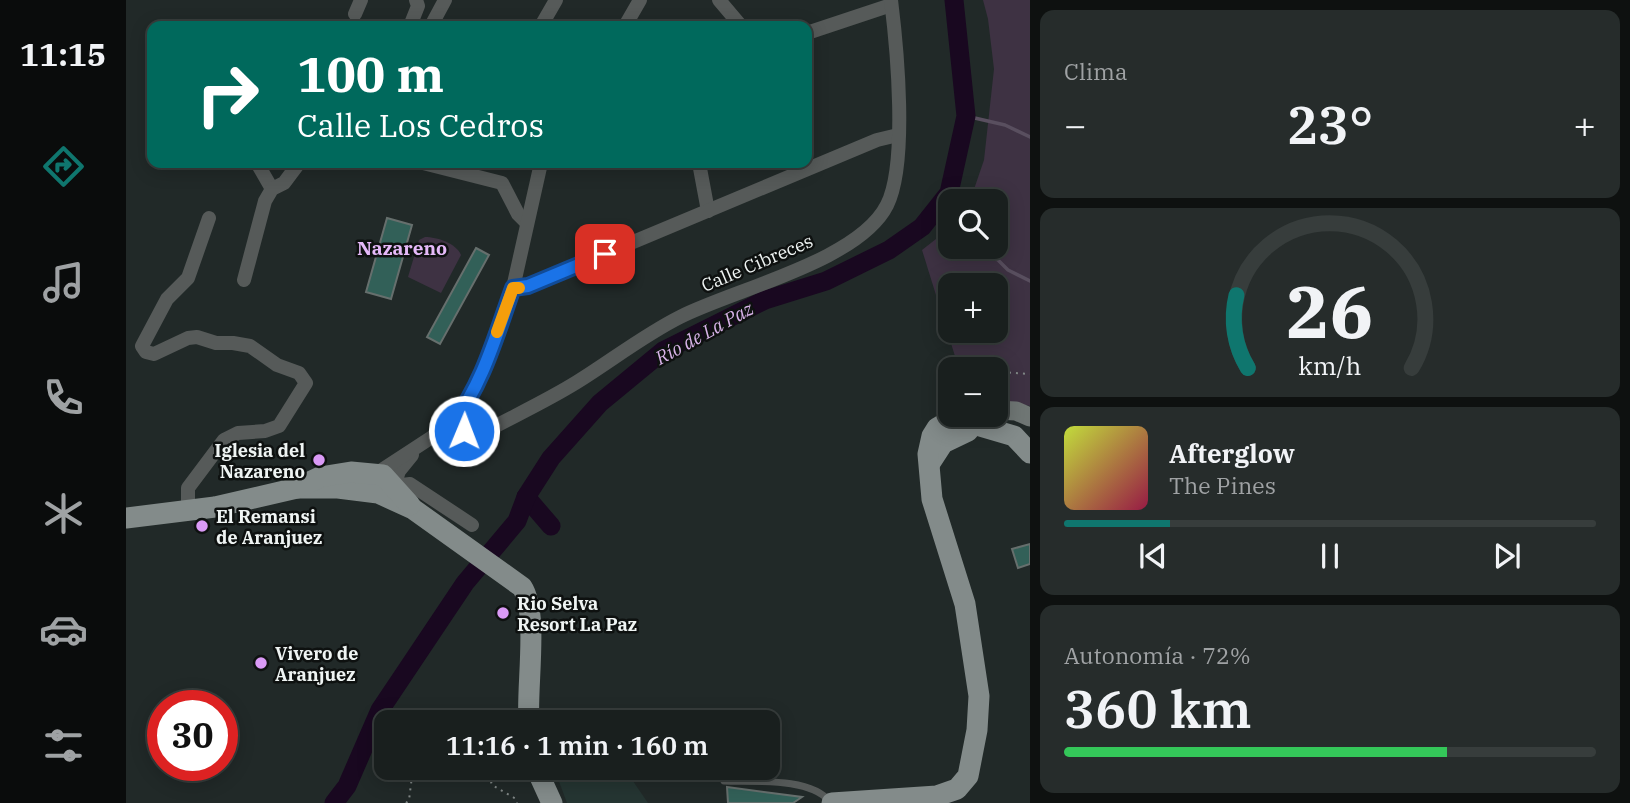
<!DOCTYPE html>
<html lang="es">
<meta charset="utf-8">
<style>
:root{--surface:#191f1e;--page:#262c2b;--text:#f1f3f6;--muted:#9fa2a4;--line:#373d3c;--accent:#0f766e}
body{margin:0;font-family:"IBM Plex Serif",serif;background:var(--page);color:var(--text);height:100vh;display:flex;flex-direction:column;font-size:26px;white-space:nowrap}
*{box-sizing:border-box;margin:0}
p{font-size:23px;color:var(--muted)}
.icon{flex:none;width:38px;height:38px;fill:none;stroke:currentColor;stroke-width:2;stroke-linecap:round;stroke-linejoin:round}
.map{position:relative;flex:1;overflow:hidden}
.sheet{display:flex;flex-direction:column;gap:10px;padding:10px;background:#0e1110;width:600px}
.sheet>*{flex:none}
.guide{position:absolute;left:21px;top:21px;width:665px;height:147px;border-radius:14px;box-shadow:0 4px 18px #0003,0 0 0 2px var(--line);background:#00695c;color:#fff;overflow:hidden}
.controls{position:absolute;left:812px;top:189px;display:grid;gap:14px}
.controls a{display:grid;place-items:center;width:70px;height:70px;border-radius:14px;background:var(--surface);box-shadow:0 4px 18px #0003,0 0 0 2px var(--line);font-size:35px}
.speed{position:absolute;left:21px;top:690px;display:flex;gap:14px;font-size:35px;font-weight:700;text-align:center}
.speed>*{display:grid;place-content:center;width:91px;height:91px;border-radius:50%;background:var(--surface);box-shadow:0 4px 18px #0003,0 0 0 2px var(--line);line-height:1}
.speed .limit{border:10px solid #d22;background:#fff;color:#111}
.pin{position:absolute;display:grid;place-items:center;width:60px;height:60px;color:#fff;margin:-30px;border-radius:14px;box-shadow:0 4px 10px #0006}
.me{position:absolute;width:77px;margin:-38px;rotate:1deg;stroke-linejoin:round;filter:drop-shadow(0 0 5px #0008)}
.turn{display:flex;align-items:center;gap:24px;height:147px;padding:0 35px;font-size:32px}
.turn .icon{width:91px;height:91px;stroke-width:2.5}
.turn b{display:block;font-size:49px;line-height:60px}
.big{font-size:52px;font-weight:600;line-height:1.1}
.sheet .card{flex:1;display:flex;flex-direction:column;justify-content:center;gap:10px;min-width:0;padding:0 24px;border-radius:14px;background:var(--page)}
.sheet .dial{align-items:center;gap:0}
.dial svg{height:182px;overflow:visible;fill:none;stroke:var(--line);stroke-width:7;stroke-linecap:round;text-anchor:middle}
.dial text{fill:var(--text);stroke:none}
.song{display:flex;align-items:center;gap:21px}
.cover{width:84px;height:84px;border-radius:10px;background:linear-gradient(135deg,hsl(70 70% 55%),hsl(340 70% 35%))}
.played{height:7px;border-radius:4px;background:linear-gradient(90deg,var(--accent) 20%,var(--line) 20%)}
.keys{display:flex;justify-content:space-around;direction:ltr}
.heat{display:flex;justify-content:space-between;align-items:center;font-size:38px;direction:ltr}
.charge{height:10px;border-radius:5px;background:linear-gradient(90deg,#34c759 72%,var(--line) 0)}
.trip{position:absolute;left:248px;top:710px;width:406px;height:70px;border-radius:14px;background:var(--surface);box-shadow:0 4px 18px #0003,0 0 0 2px var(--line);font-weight:600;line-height:70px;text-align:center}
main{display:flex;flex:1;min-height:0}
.tab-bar{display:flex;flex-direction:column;width:126px;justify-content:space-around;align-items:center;background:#0a0c0c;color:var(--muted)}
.tab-bar .icon{width:49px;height:49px}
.tab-bar .active{color:var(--accent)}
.tab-bar b{font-size:32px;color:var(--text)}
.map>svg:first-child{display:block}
.built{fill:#253532}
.green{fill:#3e3243;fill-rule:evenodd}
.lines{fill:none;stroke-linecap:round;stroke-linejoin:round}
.stream{stroke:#594f5f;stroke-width:3.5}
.river{stroke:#190820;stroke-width:19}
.building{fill:#326058;stroke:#666f6d;stroke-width:2}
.path{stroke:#808786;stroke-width:2;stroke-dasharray:2 5;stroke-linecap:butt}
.lane{stroke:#565a59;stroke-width:7}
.street{stroke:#565a59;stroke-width:14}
.secondary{stroke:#6f7674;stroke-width:19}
.primary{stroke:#838b8a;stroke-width:21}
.route-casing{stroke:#114b97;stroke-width:18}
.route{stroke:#1a73e8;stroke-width:12}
.slow{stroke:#f59e0b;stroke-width:12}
.poi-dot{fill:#da9af6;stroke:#0e1110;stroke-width:2.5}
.labels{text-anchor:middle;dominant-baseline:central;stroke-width:5;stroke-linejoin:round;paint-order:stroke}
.street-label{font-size:18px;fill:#eff4f3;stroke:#0e1110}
.poi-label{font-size:18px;font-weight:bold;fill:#eff4f3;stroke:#0e1110;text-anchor:start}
.neighbourhood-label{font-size:19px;font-weight:bold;fill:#e5b9f9;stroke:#0e1110}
.water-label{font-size:19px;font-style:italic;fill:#d8b3e8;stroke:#0e1110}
</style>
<main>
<nav class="tab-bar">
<b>11:15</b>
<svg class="icon active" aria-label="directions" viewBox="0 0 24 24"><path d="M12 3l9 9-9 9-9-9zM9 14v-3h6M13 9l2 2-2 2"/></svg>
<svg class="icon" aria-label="music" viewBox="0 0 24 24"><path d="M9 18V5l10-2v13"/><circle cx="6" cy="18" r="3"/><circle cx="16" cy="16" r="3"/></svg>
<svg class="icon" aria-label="phone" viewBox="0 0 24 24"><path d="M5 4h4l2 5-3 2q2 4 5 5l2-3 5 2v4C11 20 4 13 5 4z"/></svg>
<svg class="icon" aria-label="climate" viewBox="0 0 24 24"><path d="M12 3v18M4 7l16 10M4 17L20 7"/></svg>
<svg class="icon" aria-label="car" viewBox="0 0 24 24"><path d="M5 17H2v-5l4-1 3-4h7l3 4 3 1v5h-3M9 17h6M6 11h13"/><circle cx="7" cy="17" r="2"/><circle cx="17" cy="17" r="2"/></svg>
<svg class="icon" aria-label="filters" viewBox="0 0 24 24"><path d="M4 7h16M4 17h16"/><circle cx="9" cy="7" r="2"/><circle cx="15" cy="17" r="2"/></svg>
</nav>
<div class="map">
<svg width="904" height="803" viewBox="0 0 904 803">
<rect width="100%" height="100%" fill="#212928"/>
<polygon class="built" points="428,768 498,768 522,803 441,803"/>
<g class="green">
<path d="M857,0H904V406L870,400V369H833L796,250L824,228V247H870V201H844L858,160L868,69L862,19ZM824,285H870V331H824Z"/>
<path d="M299,237C311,237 330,243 335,255L315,293L282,277L293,240Z"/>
</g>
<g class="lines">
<g class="stream">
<polyline points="840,116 879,125 904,137"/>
<polyline points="813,205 824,218"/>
<polyline points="844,247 872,260 882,270 904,281"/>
</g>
<g class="river">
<polyline points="400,497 425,526"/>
<polyline points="208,803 221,786 254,710 339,583 391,521 400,497 425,458 474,403 537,351 639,300 700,281 763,250 796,227 823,193 840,116 828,0"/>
</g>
</g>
<g class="building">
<polygon points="261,218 286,225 265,299 240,292"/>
<polygon points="350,248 363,255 314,344 301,337"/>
<polygon points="904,544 904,564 892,568 886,549"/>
<polygon points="601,787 676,797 667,803 602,803"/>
</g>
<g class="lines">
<g class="path">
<polyline points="870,375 874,372 904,374"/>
<polyline points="347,723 359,713 372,717 373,723"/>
<polyline points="361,768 366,785 390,799 391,803"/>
<polyline points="280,803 283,800 287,768"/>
</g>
<path class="lane" d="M598,781C627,782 685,777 704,802"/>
<g class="street">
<polyline points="593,0 615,26"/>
<polyline points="229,14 235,0"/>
<polyline points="284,26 292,6 290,0"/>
<polyline points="305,26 319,0"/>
<polyline points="415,26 430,0"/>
<polyline points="499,26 514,0"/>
<polyline points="681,33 765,5"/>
<polyline points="131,163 146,189"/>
<polyline points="297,163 376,183 392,214 401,223"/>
<polyline points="573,163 582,211"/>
<polyline points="118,280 139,201 146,189 158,183 173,163"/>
<polyline points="387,288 402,286 751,140 772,135"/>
<path d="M326,424C339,432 347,433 362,430C392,414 422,400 451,382C485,361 518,335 554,317C609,289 733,261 761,205C782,163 771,48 765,0"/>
<polyline points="286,455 273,471 268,486 284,484 346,525"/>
<polyline points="251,473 326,424 341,405 354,379 387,288 415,163"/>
<polyline points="62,511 62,488 98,440 112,433 139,431 153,426 180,383 173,373 151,365 124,346 107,343 90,343 71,337 62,338 28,354 20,352 16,346 41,299 62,278 83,218"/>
</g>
<polyline class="secondary" points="870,410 890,411 904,417"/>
<g class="primary">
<polyline points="847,424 888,436 904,453"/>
<polyline points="804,463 817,443 842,431 847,424"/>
<path d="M171,488H212L252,493L287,509L396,587C413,613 400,688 403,723"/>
<polyline points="0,518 89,507 171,488 194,477 225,472 257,475 284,505"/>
<polyline points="410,768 426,803"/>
<polyline points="706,803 811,796 831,789 842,776 851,730 853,696 839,604 806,499 802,454 806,436 811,428 833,415"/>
</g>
</g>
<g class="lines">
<g class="route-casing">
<path id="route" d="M338,431L326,424C357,384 370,335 387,288L402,286L479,254"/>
</g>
<use href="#route" class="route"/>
<polyline class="slow" points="371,332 387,288 393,288"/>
</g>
<g class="poi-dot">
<circle cx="193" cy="460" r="7"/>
<circle cx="76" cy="526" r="7"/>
<circle cx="377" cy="613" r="7"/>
<circle cx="135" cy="663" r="7"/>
</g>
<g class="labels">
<g class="street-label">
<text transform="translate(631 263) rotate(-23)">Calle Cibreces</text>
</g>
<g class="poi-label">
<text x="179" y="450" text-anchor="end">Iglesia del<tspan x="179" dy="21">Nazareno</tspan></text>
<text x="90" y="516">El Remansi<tspan x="90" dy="21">de Aranjuez</tspan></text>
<text x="391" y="603">Rio Selva<tspan x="391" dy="21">Resort La Paz</tspan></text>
<text x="149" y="653">Vivero de<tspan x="149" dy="21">Aranjuez</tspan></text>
</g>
<g class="neighbourhood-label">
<text x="276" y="248">Nazareno</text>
</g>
<g class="water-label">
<text transform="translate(578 333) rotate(-29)">Río de La Paz</text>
</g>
</g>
</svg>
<div class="controls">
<a><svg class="icon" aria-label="search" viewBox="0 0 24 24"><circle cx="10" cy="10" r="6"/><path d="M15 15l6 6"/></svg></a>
<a>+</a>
<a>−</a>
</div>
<div class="speed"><div class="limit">30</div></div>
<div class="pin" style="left:479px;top:254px;background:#d93025"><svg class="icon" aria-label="arrive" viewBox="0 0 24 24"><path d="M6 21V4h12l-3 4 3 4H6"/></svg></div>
<svg class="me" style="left:338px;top:431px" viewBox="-20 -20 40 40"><circle r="17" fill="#1a73e8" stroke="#fff" stroke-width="3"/><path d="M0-11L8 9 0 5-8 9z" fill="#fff"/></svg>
<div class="trip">11:16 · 1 min · 160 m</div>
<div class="guide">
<div class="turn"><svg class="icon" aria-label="right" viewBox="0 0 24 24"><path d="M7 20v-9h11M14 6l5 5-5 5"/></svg><div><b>100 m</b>Calle Los Cedros</div></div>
</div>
</div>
<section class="sheet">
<div class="card"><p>Clima</p>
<div class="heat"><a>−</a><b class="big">23°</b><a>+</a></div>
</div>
<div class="card dial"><svg viewBox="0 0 100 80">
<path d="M14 69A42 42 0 1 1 86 69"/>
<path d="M14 69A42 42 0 0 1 9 37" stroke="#0f766e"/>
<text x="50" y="56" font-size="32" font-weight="700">26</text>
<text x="50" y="72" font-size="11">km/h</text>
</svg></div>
<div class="card">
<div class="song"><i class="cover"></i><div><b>Afterglow</b><p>The Pines</p></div></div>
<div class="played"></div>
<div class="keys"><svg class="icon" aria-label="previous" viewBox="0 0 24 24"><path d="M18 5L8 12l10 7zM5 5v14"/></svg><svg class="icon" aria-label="pause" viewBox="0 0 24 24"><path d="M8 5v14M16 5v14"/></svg><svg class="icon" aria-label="next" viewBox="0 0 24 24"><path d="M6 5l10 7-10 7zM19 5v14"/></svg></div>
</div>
<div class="card"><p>Autonomía · 72%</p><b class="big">360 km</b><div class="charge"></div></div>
</section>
</main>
